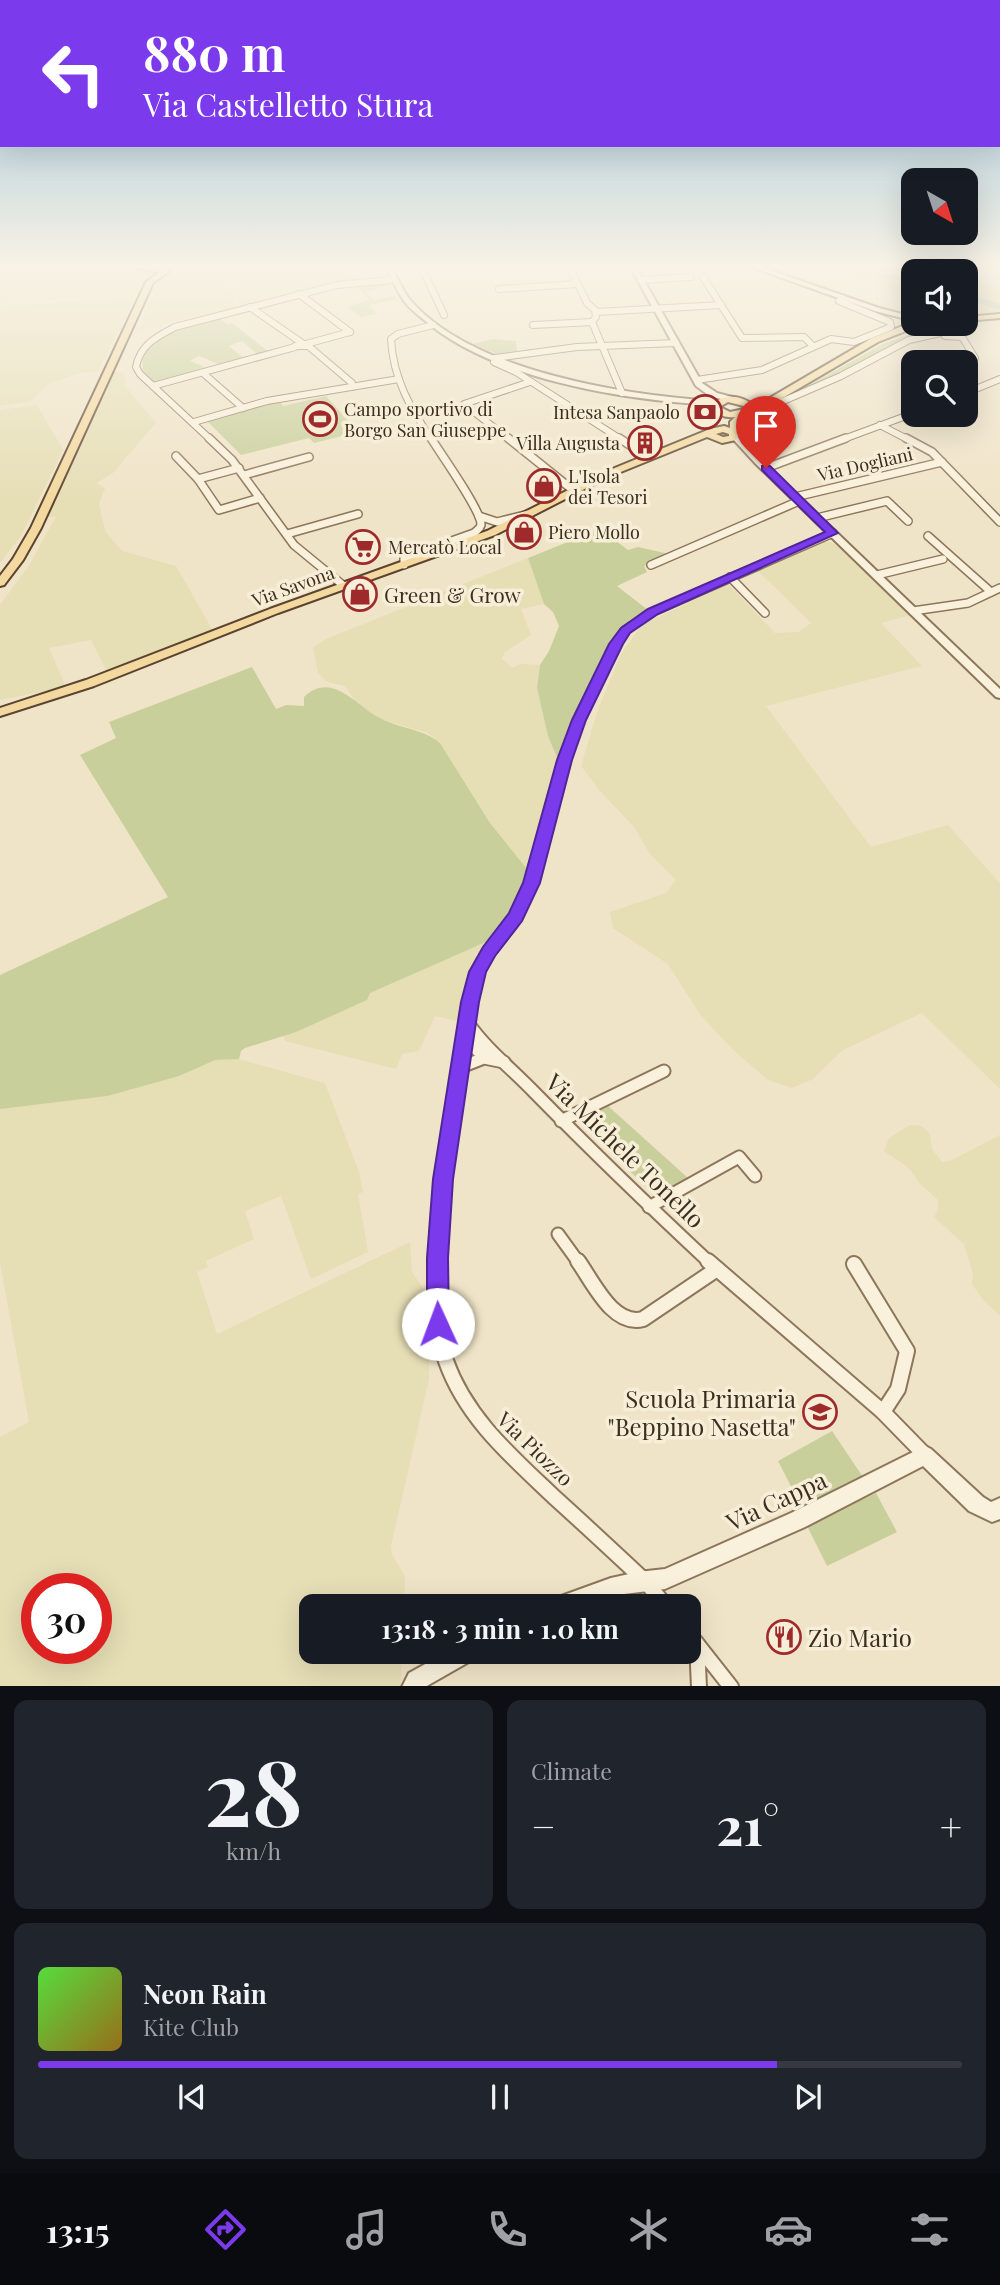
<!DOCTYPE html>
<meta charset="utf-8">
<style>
:root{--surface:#171b24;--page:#20242c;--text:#f1f3f6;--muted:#9ea1a6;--line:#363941;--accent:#7c3aed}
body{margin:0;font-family:"Playfair Display",serif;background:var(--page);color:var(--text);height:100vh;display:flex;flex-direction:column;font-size:26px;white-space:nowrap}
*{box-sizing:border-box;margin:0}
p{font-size:23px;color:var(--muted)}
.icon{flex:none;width:38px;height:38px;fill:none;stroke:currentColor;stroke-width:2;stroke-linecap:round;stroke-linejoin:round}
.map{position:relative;height:1686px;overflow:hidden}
.drawer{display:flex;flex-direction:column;gap:14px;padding:14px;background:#0d0f14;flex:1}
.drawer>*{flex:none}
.hud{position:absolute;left:0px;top:0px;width:1001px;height:147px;box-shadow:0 7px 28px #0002;background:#7c3aed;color:#fff;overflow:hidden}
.needle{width:46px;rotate:141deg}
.tools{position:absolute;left:901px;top:168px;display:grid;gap:14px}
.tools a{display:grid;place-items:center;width:77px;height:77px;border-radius:14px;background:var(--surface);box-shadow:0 7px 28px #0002;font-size:35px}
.speed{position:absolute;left:21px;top:1573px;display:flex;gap:14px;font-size:35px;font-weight:700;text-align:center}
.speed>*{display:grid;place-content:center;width:91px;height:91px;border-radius:50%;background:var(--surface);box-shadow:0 7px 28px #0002;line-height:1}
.speed .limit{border:10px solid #d22;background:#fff;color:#111}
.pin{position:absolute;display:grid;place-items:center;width:60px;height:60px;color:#fff;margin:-72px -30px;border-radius:50% 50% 50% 0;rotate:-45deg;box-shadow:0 0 7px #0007}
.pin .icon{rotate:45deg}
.me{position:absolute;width:77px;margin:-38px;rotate:358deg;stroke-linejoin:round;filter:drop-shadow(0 0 5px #0008)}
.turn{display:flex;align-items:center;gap:24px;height:147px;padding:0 28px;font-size:32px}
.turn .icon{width:91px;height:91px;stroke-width:2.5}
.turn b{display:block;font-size:49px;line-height:60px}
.big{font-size:52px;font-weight:700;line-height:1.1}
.drawer .tile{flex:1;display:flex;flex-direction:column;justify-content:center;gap:10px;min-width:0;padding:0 24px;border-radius:14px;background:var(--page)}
.drawer .dial{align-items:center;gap:0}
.dial b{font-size:91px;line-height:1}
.song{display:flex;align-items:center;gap:21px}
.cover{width:84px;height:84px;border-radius:10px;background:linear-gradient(135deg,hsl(110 70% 55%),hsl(40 70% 35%))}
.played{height:7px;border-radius:4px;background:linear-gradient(90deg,var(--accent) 80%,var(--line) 80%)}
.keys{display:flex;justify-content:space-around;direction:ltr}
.heat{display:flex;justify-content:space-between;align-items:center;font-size:38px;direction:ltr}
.drawer .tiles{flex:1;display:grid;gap:14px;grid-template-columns:1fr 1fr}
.tile:last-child{grid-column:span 2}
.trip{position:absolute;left:299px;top:1594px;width:402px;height:70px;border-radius:14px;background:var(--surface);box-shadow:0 7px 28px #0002;font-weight:700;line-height:70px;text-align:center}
.tab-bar{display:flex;height:112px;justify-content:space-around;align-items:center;background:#090b0e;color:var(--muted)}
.tab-bar .icon{width:49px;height:49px}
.tab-bar .active{color:var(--accent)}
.tab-bar b{font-size:32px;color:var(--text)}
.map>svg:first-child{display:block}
.farmland{fill:#e6deb5;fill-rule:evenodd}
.green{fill:#c9cf9b}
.sand{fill:#ecd9a5}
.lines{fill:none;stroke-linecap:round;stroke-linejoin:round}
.river{fill:#a9c4bc;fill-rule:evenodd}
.minor-far4-casing{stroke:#8d765c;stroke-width:8}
.minor-far3-casing{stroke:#8d765c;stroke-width:10}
.minor-far2-casing{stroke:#8d765c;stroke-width:12}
.minor-far1-casing{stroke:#8d765c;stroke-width:15}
.minor-casing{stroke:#8d765c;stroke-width:18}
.tertiary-casing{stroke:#8d765c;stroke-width:4}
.secondary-casing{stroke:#6f573f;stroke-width:4}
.primary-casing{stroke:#5b4430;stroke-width:4}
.minor-far4{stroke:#faf1dc;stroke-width:6}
.minor-far3{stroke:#faf1dc;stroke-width:7}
.minor-far2{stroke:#faf1dc;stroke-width:9}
.minor-far1{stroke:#faf1dc;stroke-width:11}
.minor{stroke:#faf1dc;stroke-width:14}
.tertiary{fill:#faf1dc;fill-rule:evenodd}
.secondary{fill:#faf1dc;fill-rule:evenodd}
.primary{fill:#f3d9a0;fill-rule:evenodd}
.route{fill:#7c3aed;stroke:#51269a;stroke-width:2}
.labels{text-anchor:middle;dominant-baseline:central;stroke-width:7;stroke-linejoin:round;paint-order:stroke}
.far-poi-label{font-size:18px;fill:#3d2e20;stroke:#f7eed8;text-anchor:start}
.far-street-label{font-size:18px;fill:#3d2e20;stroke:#f7eed8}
.poi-label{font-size:21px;fill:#3d2e20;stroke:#f7eed8;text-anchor:start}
.street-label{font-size:21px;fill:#3d2e20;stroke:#f7eed8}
.near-street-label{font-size:24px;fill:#3d2e20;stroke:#f7eed8}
.near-poi-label{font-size:24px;fill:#3d2e20;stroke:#f7eed8;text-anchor:end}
</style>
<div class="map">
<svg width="1000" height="1687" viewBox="0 0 1000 1687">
<rect width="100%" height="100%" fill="#f0e4c8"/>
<g class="farmland">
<polygon points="0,268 39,268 40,274 73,274 72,268 134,268 144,275 145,280 140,293 0,304"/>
<polygon points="181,268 225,268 237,308 138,331 157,285 163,277"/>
<polygon points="230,268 348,268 351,281 240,307"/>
<polygon points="137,295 98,371 80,373 48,384 30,402 0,406 0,307"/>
<polygon points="113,372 124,373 125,386 156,423 112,474 96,483 105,488 99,504 105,531 122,551 176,566 213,631 107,672 91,640 49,648 66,687 0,700 0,605 30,564 56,516 49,517 49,514"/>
<polygon points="37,405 63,450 21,536 0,563 0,410"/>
<polygon points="821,542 830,542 838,546 911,615 881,623 922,666 766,706 871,847 948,825 1000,883 1000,1089 922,1013 843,1050 813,1079 792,1088 768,1080 731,1048 699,1013 668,964 613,928 610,912 666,893 676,880 650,854 634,827 600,791 581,766 597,712 621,654 642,625 728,584 775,633 799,632 811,623 757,570"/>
<polygon points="528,558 544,604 521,609 531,635 505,652 502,659 512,668 520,664 540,665 537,688 548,736 558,760 539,839 527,869 490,823 440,743 428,733 380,719 356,702 345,686 327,682 318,673 313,647 326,639"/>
<polygon points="486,942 472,973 461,1022 435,1016 419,1051 402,1054 396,1069 285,1041 283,1036 367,1000 370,993"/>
<path d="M239,1059L325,1083L359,1172L363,1192L358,1194L368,1252L311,1279L281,1196L245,1211L254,1239L206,1261L208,1267L197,1272L217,1334L410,1242L412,1272L430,1299L429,1379L391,1546L392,1554L405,1576L404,1606H312V1652H401V1686H0V1437L29,1422L0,1263V1109L215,1060ZM37,1589H96V1648H37Z"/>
<polygon points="910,1125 922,1126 930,1134 932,1149 942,1162 952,1160 1000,1135 1000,1316 984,1301 972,1284 973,1274 964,1244 934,1217 938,1210 938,1200 919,1183 909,1168 884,1151 889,1138"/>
</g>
<g class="green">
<polygon points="388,282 389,285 365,293 374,300 395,296 397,299 369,305 377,314 361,317 347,307 370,300 356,286"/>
<path d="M218,317L227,324L232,323L269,352L258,355L242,341L229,346L245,359L221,365L199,356L190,361L205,367L155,383L143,371L142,356C158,330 192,325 218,317Z"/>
<polygon points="915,332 922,333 839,375 804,388 883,344"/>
<polygon points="493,339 516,341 517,351 497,354 472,344"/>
<polygon points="326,396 358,432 314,443 309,438 241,455 208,422 271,403 280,402 283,406"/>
<polygon points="600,529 628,550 638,547 669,554 644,566 647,572 617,586 648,610 630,620 604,653 558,760 548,736 537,688 540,665 549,651 559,626 553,612 544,604 528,558"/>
<path d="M252,667L276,709L286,705L304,706V697C332,670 356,706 380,718C400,729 422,728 440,743L490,823L527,869L529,878L512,915L486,942L370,993L367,1000L296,1032L245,1048L241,1051L239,1059L215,1060L179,1076L107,1096L0,1109V975L168,897L80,755L116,738L109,722Z"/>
<polygon points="607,1105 688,1178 656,1196 576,1120"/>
<polygon points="832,1431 863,1477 816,1505 797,1498 778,1461"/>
<polygon points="876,1493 897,1532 827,1566 807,1526"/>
</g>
<g class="sand">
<path d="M835,268H953L960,271H914L913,296C886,291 863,275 835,268Z"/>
<polygon points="966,274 1000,289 1000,323 974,309 966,309"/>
</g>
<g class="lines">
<g class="river">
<polygon points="850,268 868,268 914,279 914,285"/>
<polygon points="966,293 1000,304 1000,310 966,299"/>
</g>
<g class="minor-far4-casing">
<g id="minor-far4">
<polyline points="422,268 444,315"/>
<polyline points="570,268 587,303 595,310 596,317 592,322 622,393"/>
<polyline points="703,277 742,338 804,337 813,346"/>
<polyline points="641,280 691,277"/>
<polyline points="499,289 577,284"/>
<polyline points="299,294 350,332"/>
<polyline points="250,307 302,343"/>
<polyline points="596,312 721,305"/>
<polyline points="533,325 592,322"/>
<polyline points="945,336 962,337 975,358 959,362"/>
<polyline points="306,344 350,332"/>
<polyline points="306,346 295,346 306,344 352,383 351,387"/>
<polyline points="495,358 577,347 676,343"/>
<polyline points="497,359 494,362 516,372 622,440"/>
<polyline points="203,373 243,408"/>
<polyline points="697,380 762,370 831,339 854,342 891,327 890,322 839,301 842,298"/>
<polyline points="153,386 295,347"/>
<polyline points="966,393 1000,379"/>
<polyline points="771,401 781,402 841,376 909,340 967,327 972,323"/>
<polyline points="194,422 267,401 399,379"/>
<polyline points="880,425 909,440"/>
<path d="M211,440L140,374L136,367C140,345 156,337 175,327L337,285L392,280"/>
<path d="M432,440C410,408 393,378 391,339L398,334L433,325"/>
<polyline points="510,440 464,404 530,382"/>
<polyline points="841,440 914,413"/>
</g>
</g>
<g class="minor-far3-casing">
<g id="minor-far3">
<polyline points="209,438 232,460 294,545 344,586"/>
<polyline points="508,438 574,491"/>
<polyline points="619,438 648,457"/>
<polyline points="906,438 932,452 1000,522"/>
<polyline points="176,456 198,479 219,510 260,498"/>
<polyline points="766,468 846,438"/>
<polyline points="244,475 309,457"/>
<polyline points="198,479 239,468"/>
<polyline points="795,497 942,462"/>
<polyline points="479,516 497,522 529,514"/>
<polyline points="817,518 887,501 908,521"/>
<polyline points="287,534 358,514"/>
<polyline points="928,536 991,592"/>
<path d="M404,565V558L474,533C477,530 480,529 481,525C482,511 440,453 431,438"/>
<polyline points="651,565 799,501"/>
<polyline points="877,575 943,559"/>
<polyline points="730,577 765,613"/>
<polyline points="913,611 968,603 1000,588"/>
<polyline points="611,655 625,630 653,612 833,533"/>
</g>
</g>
<g class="minor-far2-casing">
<path id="minor-far2" d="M510,925C540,886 550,809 564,762C576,724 594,689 612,653"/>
</g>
<g class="minor-far1-casing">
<g id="minor-far1">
<path d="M468,1023C486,1049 512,1069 534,1092C592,1151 650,1207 710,1263"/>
<polyline points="466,1039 478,1051 491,1056"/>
<polyline points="461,1067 484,1058 504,1062"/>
<polyline points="561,1121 664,1071"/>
<polyline points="649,1207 739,1157 755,1176"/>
<polyline points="558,1234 579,1263"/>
<polyline points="438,1263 443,1179 470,1002 478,972 489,952 512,923"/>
</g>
</g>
<g class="minor-casing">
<g id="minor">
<path d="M438,1261C437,1294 435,1329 446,1361C466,1418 512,1457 554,1497C584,1524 614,1552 644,1580L666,1606"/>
<path d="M578,1261C593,1282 613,1327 643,1319L717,1269"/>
<polyline points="708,1261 883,1412 925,1455"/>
<polyline points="854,1264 907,1351 898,1389 883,1412"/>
<polyline points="690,1635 731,1687"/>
<polyline points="697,1644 699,1687"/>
</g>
</g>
<g class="tertiary-casing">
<g id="tertiary">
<path d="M386,268H392C398,279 403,292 411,301C473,372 627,396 717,401L721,403L717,405C628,401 492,380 423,319C417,314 409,308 404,301C397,291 392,279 386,268Z"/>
<polygon points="631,268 637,268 702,383 717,393 732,397 732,401 711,397 696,386"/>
<polygon points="732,434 738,434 762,461 1000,689 1000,698 996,697 755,463 732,438"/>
<polygon points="925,1446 931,1449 983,1497 991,1502 1000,1498 1000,1519 992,1522 969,1511 923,1466 805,1527 665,1589 624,1594 584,1606 550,1606 553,1599 611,1578 638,1572 665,1569 791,1513"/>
<polygon points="447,1652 477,1652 474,1659 425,1687 402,1687 409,1673"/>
</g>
</g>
<g class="secondary-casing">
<polygon id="secondary" points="754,268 764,268 879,308 914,317 914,321 875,311"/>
</g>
<g class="primary-casing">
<g id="primary">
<polygon points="136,268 171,270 153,283 41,528 23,560 4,585 0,586 0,576 13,559 31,528 146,282 160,272"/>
<polygon points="1000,314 1000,318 966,321 966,317"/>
<path d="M908,318H914L913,323L919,327H928L929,324H965C955,330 941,325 931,331H918L911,329L878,342L774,403L752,412L740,423L736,440L722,443L707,437L606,478L495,535L278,613L94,686L0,716V708L86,680L270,609L487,531L600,474L710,429L724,426L730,428V422L735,417C725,418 715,415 711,405C724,393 741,395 753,405L768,399L872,338L905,325ZM728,402L744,406V409L730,412L722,408L721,406ZM723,432L729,434V436L723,437L716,434Z"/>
</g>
</g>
<use href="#minor-far4" class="minor-far4"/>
<use href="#minor-far3" class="minor-far3"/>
<use href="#minor-far2" class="minor-far2"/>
<use href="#minor-far1" class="minor-far1"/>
<use href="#minor" class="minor"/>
<use href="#tertiary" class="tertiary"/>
<use href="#secondary" class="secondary"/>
<use href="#primary" class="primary"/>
</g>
<linearGradient id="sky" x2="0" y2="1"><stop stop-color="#8fbad6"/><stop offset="0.53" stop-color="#f8f3e6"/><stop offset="1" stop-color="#f8f3e6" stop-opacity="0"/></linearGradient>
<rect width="1000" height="504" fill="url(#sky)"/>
<polygon class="route" points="762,466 770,466 838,533 658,614 630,633 623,644 586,720 572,760 540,883 522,921 495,956 486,972 479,1002 453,1179 448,1258 449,1324 446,1332 438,1335 431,1332 427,1324 427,1258 433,1179 461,1002 469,972 483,947 509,913 523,883 557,760 572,720 609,644 621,628 648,609 825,532 762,470"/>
<defs>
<g id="bank-ring" transform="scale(1.75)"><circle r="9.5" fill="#f7eed8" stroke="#9e2a2b" stroke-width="1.5"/><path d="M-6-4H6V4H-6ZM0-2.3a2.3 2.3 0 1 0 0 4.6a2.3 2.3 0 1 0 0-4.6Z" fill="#9e2a2b"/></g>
<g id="stadium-ring" transform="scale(1.75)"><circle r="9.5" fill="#f7eed8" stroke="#9e2a2b" stroke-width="1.5"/><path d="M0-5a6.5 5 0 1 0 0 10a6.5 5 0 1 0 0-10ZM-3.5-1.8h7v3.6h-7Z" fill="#9e2a2b"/></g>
<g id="building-ring" transform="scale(1.75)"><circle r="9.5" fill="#f7eed8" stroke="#9e2a2b" stroke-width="1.5"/><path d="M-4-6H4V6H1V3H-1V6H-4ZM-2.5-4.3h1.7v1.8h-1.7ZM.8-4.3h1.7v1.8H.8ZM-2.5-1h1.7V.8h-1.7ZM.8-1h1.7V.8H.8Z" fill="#9e2a2b"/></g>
<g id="shop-ring" transform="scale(1.75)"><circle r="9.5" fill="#f7eed8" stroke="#9e2a2b" stroke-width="1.5"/><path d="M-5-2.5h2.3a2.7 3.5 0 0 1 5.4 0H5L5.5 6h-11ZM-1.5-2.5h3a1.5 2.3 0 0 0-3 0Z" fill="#9e2a2b"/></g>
<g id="supermarket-ring" transform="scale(1.75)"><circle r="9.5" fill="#f7eed8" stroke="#9e2a2b" stroke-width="1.5"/><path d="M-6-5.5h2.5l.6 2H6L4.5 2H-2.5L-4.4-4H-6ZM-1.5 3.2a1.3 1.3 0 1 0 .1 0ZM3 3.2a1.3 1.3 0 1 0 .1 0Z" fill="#9e2a2b"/></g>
<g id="school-ring" transform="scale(1.75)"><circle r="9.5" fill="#f7eed8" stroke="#9e2a2b" stroke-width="1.5"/><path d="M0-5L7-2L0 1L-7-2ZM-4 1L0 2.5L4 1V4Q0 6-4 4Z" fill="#9e2a2b"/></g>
<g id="restaurant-ring" transform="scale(1.75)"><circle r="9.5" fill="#f7eed8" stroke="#9e2a2b" stroke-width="1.5"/><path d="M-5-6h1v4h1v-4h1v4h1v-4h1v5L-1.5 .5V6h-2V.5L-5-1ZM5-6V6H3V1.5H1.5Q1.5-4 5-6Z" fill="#9e2a2b"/></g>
</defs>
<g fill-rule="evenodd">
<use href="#bank-ring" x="705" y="412"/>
<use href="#stadium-ring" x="320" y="419"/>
<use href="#building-ring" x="645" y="443"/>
<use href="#shop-ring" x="544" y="486"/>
<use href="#shop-ring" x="524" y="532"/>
<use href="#supermarket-ring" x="363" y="547"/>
<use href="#shop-ring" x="360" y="594"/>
<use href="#school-ring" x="820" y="1412"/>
<use href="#restaurant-ring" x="784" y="1637"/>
</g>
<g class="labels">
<g class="far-poi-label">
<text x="344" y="409">Campo sportivo di<tspan x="344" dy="21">Borgo San Giuseppe</tspan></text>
<text x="680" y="412" text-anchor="end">Intesa Sanpaolo</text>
<text x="620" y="443" text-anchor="end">Villa Augusta</text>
<text x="568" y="476">L'Isola<tspan x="568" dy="21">dei Tesori</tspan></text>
<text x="548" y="532">Piero Mollo</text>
<text x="388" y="547">Mercatò Local</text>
</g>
<g class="far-street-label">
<text transform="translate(865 464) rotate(-13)">Via Dogliani</text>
<text transform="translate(293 586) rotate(-20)">Via Savona</text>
</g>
<g class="poi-label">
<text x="384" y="594">Green &amp; Grow</text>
</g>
<g class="street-label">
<text transform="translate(536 1448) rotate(44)">Via Piozzo</text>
</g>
<g class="near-street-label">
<text transform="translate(626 1150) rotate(44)">Via Michele Tonello</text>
<text transform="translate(776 1500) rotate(-25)">Via Cappa</text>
</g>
<g class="near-poi-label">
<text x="796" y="1398">Scuola Primaria<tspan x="796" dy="28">"Beppino Nasetta"</tspan></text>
<text x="808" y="1637" text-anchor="start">Zio Mario</text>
</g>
</g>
</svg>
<div class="tools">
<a><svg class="needle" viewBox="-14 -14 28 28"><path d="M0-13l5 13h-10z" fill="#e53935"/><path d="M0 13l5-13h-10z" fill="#9ea1a6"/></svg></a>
<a><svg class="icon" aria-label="sound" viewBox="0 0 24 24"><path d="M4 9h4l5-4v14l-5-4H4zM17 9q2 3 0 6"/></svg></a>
<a><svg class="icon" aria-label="search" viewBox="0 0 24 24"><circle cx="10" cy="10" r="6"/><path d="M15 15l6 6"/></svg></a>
</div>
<div class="speed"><div class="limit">30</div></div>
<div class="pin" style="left:766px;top:468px;background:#d93025"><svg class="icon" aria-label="arrive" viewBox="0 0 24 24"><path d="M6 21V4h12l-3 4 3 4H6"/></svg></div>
<svg class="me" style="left:438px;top:1324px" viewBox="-20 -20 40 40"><circle r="19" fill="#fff"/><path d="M0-13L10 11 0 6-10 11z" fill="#7c3aed"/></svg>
<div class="trip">13:18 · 3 min · 1.0 km</div>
<div class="hud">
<div class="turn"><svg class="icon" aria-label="left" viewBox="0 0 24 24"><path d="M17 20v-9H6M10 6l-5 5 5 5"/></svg><div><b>880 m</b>Via Castelletto Stura</div></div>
</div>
</div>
<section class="drawer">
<div class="tiles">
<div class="tile dial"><b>28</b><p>km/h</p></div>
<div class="tile"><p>Climate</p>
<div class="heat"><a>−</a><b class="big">21°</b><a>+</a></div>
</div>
<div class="tile">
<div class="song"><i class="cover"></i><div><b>Neon Rain</b><p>Kite Club</p></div></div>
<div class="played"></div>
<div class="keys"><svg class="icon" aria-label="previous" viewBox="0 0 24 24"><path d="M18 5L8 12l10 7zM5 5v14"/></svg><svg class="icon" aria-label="pause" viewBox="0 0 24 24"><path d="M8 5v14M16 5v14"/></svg><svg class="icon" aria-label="next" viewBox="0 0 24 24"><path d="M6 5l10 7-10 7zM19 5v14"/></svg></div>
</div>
</div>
</section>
<nav class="tab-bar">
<b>13:15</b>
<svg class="icon active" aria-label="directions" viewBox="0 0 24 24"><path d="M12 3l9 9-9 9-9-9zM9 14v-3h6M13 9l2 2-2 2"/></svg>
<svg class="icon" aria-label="music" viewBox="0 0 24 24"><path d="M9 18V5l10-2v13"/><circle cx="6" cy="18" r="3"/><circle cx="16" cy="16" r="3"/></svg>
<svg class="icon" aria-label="phone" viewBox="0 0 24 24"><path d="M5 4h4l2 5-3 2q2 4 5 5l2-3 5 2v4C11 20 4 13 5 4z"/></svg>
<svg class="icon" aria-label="climate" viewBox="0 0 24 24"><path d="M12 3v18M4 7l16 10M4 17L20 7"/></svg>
<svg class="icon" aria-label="car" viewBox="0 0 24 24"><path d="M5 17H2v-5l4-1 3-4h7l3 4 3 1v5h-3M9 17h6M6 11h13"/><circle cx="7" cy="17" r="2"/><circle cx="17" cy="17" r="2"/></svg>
<svg class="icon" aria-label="filters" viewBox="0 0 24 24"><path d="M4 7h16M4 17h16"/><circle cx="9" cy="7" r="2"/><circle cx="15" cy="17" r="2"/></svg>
</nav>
